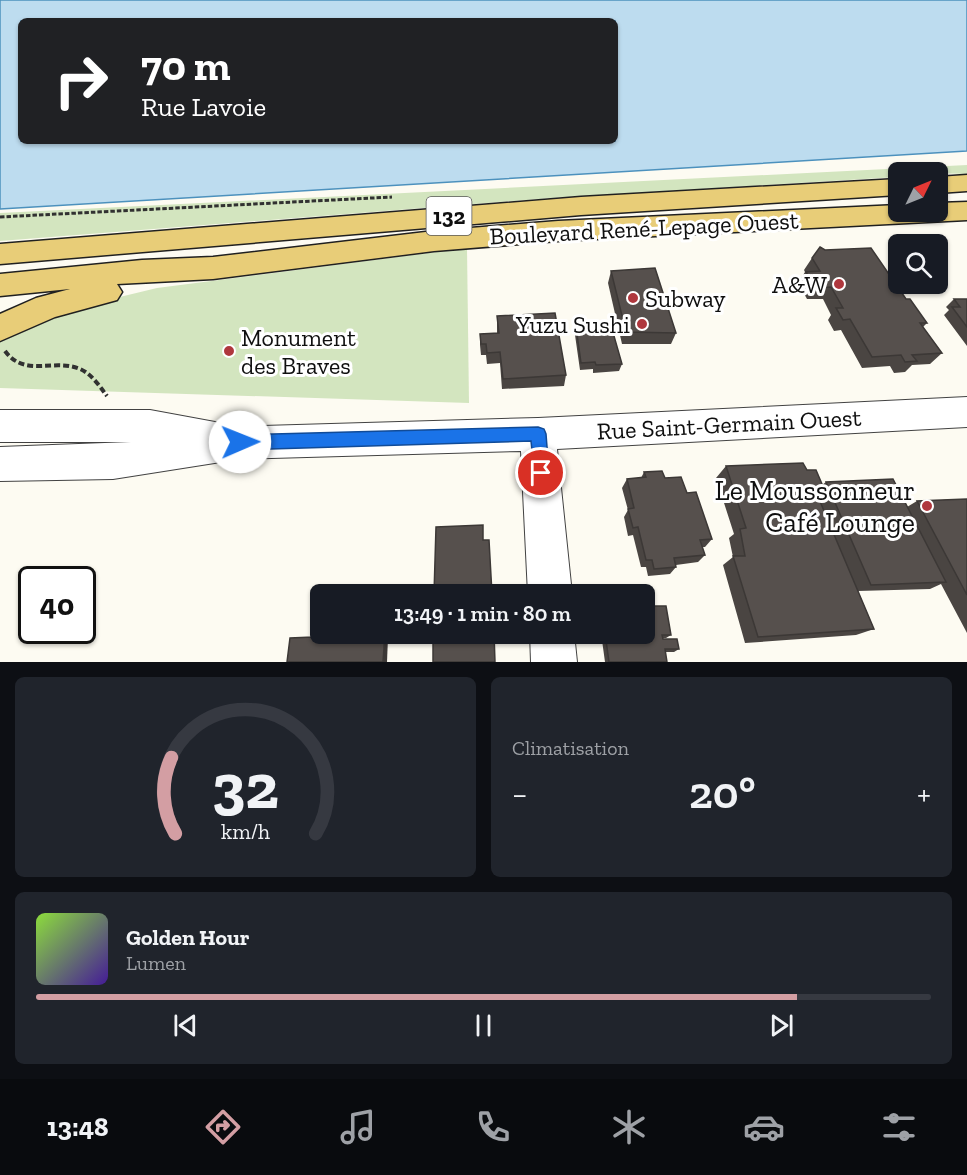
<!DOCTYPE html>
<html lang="fr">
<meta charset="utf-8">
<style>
:root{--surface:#171b24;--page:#20242c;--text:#f1f3f6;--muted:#9ea1a6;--line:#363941;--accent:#d39ea3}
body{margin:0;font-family:"Zilla Slab",serif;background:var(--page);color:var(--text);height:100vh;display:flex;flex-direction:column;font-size:22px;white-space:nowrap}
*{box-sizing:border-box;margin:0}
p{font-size:20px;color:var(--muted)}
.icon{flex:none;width:33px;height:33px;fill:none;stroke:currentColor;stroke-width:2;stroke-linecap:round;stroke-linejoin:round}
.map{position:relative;height:662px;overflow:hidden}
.sheet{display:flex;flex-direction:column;gap:15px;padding:15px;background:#0d0f14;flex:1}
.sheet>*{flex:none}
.guide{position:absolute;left:18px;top:18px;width:600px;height:126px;border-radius:9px;box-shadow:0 2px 4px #0004;background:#202124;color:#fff;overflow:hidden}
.needle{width:39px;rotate:47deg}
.buttons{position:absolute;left:888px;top:162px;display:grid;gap:12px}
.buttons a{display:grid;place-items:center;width:60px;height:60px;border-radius:9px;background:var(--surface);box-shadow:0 2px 4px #0004;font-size:30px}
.speed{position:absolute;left:18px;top:566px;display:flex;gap:12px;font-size:30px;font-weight:700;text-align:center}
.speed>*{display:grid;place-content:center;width:78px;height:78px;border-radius:50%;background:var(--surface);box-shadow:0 2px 4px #0004;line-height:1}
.speed .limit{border:3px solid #111;border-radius:9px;background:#fff;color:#111}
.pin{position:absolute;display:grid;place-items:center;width:51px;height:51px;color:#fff;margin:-26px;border:3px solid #fff;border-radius:50%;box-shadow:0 2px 6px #0007}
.me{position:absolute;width:66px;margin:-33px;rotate:89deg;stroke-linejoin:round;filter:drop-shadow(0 0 4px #0008)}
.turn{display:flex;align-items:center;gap:21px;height:126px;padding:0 24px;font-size:27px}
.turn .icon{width:78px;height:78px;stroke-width:2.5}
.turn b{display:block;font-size:42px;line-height:51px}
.big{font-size:45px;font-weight:600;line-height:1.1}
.sheet .widget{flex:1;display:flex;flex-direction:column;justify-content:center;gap:9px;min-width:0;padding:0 21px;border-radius:9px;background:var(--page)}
.sheet .dial{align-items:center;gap:0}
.dial svg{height:156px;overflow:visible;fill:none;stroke:var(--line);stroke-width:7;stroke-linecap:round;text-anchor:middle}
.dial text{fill:var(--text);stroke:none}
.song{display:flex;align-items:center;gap:18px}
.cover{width:72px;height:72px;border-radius:9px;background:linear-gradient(135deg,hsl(90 70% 55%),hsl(260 70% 35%))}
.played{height:6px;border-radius:3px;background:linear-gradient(90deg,var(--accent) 85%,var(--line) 85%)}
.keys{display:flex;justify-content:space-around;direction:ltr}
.heat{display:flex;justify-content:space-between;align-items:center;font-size:33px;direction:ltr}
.sheet .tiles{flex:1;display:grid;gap:15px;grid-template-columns:1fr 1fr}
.widget:last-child{grid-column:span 2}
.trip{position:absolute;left:310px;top:584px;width:345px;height:60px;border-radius:9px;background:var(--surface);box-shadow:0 2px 4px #0004;font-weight:600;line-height:60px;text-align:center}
.tabs{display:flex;height:96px;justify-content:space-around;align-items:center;background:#090b0e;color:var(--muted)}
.tabs .icon{width:42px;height:42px}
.tabs .current{color:var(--accent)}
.tabs b{font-size:27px;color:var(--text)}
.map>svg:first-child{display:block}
.green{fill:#d3e5bf}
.water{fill:#bddcef;stroke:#4c91bd;stroke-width:1.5;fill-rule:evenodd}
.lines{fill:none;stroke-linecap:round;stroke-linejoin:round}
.minor-casing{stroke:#424242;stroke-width:2}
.major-casing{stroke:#202020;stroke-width:3}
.path-far1{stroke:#313131;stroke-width:3;stroke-dasharray:4.5 2;stroke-linecap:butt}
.path{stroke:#313131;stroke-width:4;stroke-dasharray:6 3;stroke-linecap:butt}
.minor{fill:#fff;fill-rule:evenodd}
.major{fill:#e8cd78;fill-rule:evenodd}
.wall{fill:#4a4542}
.shaded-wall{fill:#3c3836}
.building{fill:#56504d;stroke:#3c3836;stroke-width:1.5}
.route{fill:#1a73e8;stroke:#114b97;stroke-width:1.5}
.poi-dot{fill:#af373d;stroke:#fff;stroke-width:2}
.labels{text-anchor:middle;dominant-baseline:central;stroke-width:6;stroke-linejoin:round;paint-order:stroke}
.shield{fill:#fff;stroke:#575757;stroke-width:1.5}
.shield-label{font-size:22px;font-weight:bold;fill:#0f0f0f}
.street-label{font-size:24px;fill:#0f0f0f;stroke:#fff}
.poi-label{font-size:24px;fill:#0f0f0f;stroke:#fff;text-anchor:end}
.near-poi-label{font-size:28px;fill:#0f0f0f;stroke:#fff;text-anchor:end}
</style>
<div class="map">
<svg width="967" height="662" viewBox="0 0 967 662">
<rect width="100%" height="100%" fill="#fdfbf2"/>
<g class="green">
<polygon points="967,165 967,174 898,172 898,177 553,198 0,241 0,213"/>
<polygon points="467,248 469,403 0,388 0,336 70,309 157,288"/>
</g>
<path class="water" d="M0,0H967V151L0,209ZM21,21H615V141H21Z"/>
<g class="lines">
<g class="minor-casing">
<g id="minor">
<polygon points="967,397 967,427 557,449 572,594 528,594 521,451 240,459 113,479 0,481 0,447 131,442 0,442 0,410 150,410 215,422 228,427 538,418"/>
<polygon points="530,633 574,633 577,662 531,662"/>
</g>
</g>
<g class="major-casing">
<g id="major">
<polygon points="967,175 967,191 938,193 938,177"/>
<polygon points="898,179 898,195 581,215 0,264 0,244 581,197"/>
<polygon points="967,202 967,220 558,241 434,251 213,279 117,284 122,292 117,300 55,317 0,341 0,314 36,298 70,289 0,296 0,274 142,260 213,257 434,231 558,221 898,205 898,212 938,212 938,203"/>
</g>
</g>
<g class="path-far1">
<polyline points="906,171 928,170"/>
<polyline points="0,217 392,197"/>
</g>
<path class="path" d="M5,351C25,378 53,358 80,369C92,374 100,387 107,396"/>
<use href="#minor" class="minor"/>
<use href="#major" class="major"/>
</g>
<g class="wall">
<polygon points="812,258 906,299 927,323 923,327 942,353 930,364 912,365 905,372 894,373 890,366 862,368 841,330 834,331 828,320 831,315 823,299 807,299 798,283 805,272 804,270"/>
<polygon points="611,271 676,333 671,344 622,344 608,283"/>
<polygon points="954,299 967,299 967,346 944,315 949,310 946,307"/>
<polygon points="497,316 566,375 564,386 502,389 500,363 487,364 486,355 481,355 480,345 480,334 497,333"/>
<polygon points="576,327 602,330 622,364 619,371 593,373 593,369 580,370 575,335"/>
<polygon points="726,466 807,470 822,485 826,482 907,507 917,501 967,499 967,633 941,584 930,589 858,591 874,629 856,635 745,643 723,565 733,557 729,538 734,534 716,478"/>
<polygon points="644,472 665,478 687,493 712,539 705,547 702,547 705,555 698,562 676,565 676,567 670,574 648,576 646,567 641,567 633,535 628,536 624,517 628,510 622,488 627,479 641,478"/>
<polygon points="601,633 645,633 671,635 666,638 663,638 663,639 679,649 674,652 665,652 667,662 605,662"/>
</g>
<polygon class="shaded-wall" points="385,633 386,633 388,637 387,662 383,662"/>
<g class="building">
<polygon points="820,247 825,250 871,248 906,299 910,299 927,323 920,323 942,353 912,355 917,361 905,362 901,355 872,357 850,319 843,320 836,308 843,308 831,287 815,288 806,272 820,271 812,258"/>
<polygon points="655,268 676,333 626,332 611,271"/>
<polygon points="954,299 967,299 967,327 952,307 960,307"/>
<polygon points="555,313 566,375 503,379 500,352 487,353 486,344 481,344 480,334 499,333 497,316"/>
<polygon points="601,326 602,330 612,329 622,364 596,365 595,362 581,363 576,327"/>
<polygon points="803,463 807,470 816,470 828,498 819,499 874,629 758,637 733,556 745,556 740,529 746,528 726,466"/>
<polygon points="662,471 665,478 681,477 687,493 696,492 712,539 700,540 705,555 674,558 676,567 654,569 652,560 646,560 638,527 633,528 628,509 634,508 627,479 646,477 644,472"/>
<polygon points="893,479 946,582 871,585 826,482"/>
<polygon points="967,499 967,595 917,501"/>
<polygon points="483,525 483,540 489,540 492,594 434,594 436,527"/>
<polygon points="645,606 666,606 671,635 662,635 663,639 677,639 679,649 665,649 667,662 609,662 605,633 645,633"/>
<polygon points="321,621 321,633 385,633 383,662 287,662 290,638 313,637 315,622"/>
<polygon points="433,633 494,633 495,662 433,662"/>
</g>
<polygon class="route" points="538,427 544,429 546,434 549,473 547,478 541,481 535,478 531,441 240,450 234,448 232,442 234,437 240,435"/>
<g class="poi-dot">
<circle cx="839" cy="284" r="6"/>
<circle cx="633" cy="298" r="6"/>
<circle cx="642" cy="324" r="6"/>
<circle cx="229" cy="351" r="6"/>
<circle cx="927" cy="506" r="6"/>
</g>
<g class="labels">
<rect class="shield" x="426.5" y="197" width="45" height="38" rx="4.5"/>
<g class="shield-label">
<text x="449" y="216">132</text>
</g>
<g class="street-label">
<text transform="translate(644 228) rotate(-3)">Boulevard René-Lepage Ouest</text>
<text transform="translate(729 424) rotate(-3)">Rue Saint-Germain Ouest</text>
</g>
<g class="poi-label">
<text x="827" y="284">A&amp;W</text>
<text x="645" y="298" text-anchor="start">Subway</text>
<text x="630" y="324">Yuzu Sushi</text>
<text x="241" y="337" text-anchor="start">Monument<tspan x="241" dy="28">des Braves</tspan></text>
</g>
<g class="near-poi-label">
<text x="915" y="490">Le Moussonneur<tspan x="915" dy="32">Café Lounge</tspan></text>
</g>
</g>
</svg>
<div class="buttons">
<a><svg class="needle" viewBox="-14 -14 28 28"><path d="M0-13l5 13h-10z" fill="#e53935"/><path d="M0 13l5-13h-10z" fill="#9ea1a6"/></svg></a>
<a><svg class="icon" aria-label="search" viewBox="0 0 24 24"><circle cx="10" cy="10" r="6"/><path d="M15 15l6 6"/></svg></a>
</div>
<div class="speed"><div class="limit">40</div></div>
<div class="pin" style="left:541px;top:473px;background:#d93025"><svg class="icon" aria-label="arrive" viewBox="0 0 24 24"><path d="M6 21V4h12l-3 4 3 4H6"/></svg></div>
<svg class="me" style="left:240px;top:442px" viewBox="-20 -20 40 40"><circle r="19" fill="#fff"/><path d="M0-13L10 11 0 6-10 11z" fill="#1a73e8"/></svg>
<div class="trip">13:49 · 1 min · 80 m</div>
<div class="guide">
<div class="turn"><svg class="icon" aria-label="right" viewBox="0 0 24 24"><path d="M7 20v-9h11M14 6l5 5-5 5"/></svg><div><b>70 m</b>Rue Lavoie</div></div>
</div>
</div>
<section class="sheet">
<div class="tiles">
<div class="widget dial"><svg viewBox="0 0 100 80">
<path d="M14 69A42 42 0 1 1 86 69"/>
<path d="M14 69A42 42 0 0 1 12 30" stroke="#d39ea3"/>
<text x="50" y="56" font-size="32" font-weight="700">32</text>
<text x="50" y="72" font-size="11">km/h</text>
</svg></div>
<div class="widget"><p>Climatisation</p>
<div class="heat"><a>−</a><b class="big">20°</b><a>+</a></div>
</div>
<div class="widget">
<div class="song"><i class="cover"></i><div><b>Golden Hour</b><p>Lumen</p></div></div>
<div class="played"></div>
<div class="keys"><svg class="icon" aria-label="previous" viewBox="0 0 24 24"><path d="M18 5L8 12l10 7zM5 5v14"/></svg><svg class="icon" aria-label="pause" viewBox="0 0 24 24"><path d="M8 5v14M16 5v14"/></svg><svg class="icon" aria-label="next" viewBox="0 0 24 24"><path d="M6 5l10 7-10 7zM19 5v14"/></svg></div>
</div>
</div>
</section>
<nav class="tabs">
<b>13:48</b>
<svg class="icon current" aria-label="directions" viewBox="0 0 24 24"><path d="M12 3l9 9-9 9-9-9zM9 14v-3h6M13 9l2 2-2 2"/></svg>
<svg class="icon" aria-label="music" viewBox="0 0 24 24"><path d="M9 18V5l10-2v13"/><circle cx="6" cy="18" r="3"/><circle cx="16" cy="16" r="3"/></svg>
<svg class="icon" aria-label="phone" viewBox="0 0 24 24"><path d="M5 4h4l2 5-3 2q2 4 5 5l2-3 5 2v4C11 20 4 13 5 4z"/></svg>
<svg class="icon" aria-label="climate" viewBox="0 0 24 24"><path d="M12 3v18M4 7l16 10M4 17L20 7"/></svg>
<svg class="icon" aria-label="car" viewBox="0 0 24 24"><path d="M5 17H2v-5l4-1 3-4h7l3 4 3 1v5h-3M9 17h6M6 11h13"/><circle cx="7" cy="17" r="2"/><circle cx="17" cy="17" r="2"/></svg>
<svg class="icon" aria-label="filters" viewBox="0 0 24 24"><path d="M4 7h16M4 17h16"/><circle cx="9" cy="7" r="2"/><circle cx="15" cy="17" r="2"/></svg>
</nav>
